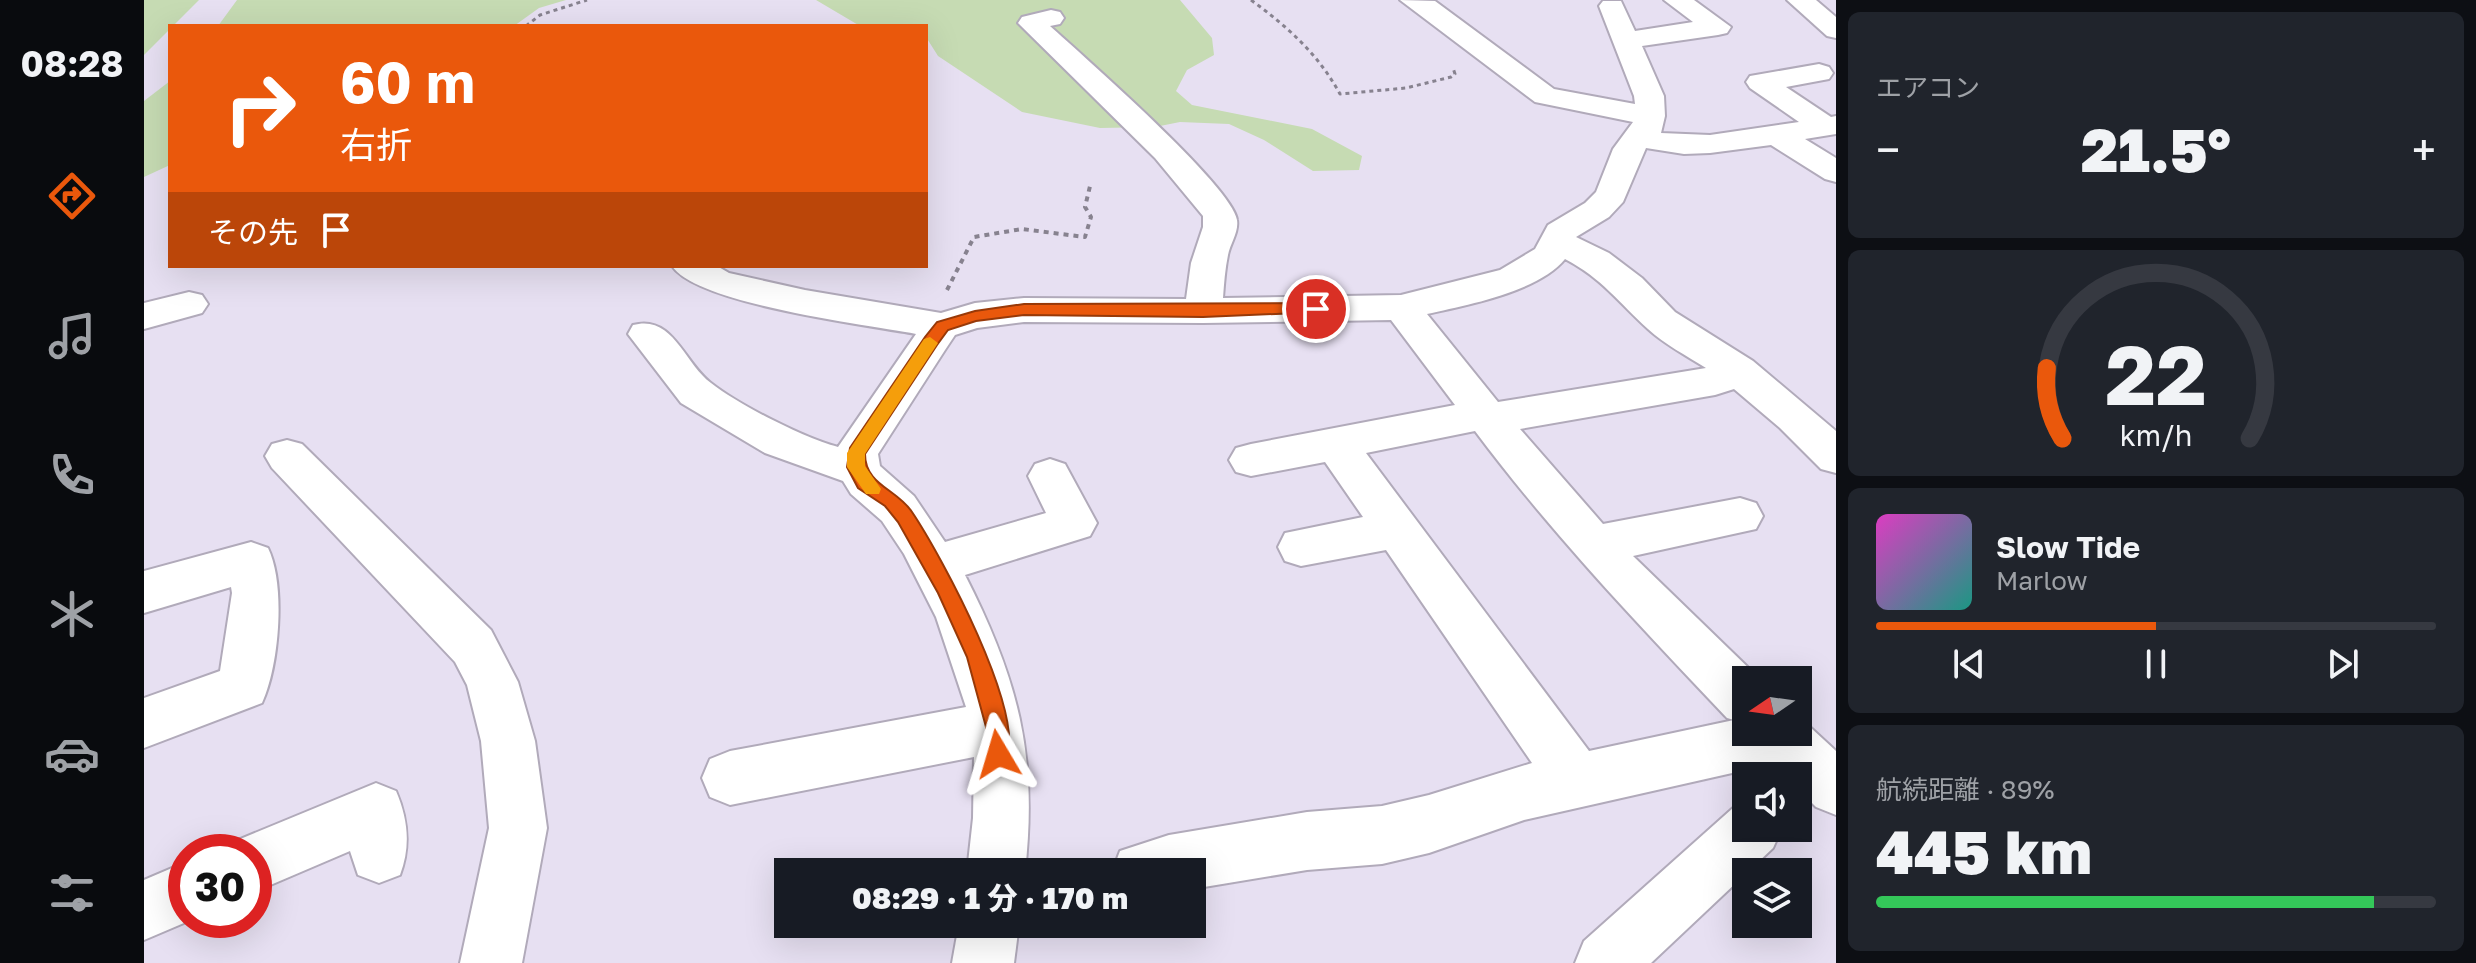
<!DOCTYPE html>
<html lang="ja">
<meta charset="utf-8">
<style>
:root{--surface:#171b24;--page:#20242c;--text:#f1f3f6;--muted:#9ea1a6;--line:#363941;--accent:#ea580c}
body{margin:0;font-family:"Golos Text","Noto Sans JP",sans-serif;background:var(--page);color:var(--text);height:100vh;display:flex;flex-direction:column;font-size:30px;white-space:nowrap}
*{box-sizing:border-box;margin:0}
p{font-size:26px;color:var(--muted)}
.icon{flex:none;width:44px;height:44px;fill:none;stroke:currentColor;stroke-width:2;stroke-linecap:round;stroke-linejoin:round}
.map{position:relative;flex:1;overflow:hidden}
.panel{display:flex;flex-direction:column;gap:12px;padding:12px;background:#0d0f14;width:640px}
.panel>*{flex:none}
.guide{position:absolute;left:24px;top:24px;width:760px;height:244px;border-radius:0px;box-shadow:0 8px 32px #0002;background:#ea580c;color:#fff;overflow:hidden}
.needle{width:52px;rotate:257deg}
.fabs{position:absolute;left:1588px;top:666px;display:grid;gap:16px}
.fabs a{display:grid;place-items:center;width:80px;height:80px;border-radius:0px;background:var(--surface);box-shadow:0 8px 32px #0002;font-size:40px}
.speed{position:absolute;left:24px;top:834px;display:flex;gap:16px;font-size:40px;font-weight:700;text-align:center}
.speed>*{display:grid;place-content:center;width:104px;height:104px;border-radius:50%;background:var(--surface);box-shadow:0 8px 32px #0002;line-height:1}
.speed .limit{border:12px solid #d22;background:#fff;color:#111}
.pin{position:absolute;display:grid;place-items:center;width:68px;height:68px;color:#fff;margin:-34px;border:4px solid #fff;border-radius:50%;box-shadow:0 2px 8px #0007}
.me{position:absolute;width:88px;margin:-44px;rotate:353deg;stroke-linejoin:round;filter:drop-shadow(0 0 6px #0008)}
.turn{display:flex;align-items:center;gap:28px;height:168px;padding:0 40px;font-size:36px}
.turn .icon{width:104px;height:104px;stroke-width:2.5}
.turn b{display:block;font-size:56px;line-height:68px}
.then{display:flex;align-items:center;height:76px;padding:0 40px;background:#0003;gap:16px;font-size:30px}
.big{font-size:60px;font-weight:800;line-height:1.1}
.panel .tile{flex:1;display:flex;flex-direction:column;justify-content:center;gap:12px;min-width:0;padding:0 28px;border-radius:12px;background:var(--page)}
.panel .dial{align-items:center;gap:0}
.dial svg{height:208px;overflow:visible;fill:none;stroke:var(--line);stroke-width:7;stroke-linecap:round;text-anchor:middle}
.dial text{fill:var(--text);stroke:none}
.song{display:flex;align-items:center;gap:24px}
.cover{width:96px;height:96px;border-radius:12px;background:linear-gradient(135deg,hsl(310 70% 55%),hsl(170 70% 35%))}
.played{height:8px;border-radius:4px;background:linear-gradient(90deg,var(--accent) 50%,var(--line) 50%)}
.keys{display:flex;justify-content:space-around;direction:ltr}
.heat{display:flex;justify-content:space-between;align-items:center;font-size:44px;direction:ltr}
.charge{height:12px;border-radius:6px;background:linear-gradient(90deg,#34c759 89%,var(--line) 0)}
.trip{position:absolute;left:630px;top:858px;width:432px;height:80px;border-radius:0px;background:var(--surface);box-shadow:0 8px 32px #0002;font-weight:800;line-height:80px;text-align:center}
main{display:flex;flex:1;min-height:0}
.menu{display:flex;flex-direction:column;width:144px;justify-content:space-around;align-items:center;background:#090b0e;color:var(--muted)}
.menu .icon{width:56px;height:56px}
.menu .active{color:var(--accent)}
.menu b{font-size:36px;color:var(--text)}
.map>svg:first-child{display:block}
.green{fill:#c6dbb3}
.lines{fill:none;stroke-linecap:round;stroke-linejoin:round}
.street-casing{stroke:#b1aaba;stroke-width:4}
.path-far1{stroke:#87828f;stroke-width:3;stroke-dasharray:4 4;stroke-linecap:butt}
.path{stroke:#87828f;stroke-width:4;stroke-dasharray:5 5;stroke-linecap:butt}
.street{fill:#fff;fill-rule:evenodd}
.route{fill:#ea580c;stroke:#983908;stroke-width:2}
.slow{fill:#f59e0b}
</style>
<main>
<nav class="menu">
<b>08:28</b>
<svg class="icon active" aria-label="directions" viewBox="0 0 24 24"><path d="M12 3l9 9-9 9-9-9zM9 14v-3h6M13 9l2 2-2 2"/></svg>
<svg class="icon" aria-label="music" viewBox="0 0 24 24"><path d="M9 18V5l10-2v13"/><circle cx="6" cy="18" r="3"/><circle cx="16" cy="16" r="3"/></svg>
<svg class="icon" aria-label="phone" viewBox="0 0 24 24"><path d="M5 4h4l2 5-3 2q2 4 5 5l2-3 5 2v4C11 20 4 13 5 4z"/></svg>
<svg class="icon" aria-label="climate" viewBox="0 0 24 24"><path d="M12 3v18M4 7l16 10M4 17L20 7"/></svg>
<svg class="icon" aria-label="car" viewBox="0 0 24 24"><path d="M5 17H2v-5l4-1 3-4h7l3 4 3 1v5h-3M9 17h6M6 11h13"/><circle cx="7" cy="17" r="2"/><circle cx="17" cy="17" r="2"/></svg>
<svg class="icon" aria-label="filters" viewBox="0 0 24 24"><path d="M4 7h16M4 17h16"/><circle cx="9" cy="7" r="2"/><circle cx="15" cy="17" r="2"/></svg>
</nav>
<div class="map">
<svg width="1692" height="963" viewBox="0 0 1692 963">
<rect width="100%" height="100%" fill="#e7e0f2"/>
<g class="green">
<polygon points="0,0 55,0 0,55"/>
<polygon points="93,0 422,0 395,8 370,26 74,26"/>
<polygon points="672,0 1036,0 1068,38 1070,55 1043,70 1032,91 1048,105 1168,129 1218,156 1215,170 1169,171 1120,140 1085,124 1036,122 1011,127 956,128 878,112 794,56 782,37 782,26 716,26"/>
<polygon points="26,81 26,165 0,177 0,101"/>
</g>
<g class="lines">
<g class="street-casing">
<g id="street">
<path d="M1256,0L1291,1L1410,89L1491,104L1490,96L1455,6L1459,1H1477L1491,31L1549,22L1520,0H1550L1587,27L1583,33L1574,35L1498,46L1520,96L1521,116L1517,133L1566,135L1655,122L1606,88L1602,82L1606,76L1675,64L1685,67L1689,73L1685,79L1642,87L1687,117L1692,116V134L1661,139L1692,158V182L1681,179L1627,145L1566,153L1540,154L1502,148L1479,202L1465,217L1432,237L1465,253L1498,278L1531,312L1609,361L1692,431V473L1677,469L1636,428L1590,389L1571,395L1376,429L1459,524L1596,498L1612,503L1619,516L1612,529L1489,556L1617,680H1602V732H1654V716L1692,751V815L1672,807L1654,789V776H1640L1628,764L1380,820L1285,853L1238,864L1163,870L1048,889V872H968L976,851L1025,835L1163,812L1238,806L1285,795L1388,763L1242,550L1157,566L1141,561L1134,547L1141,533L1219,517L1181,462L1107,476L1092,472L1085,460L1092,448L1107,444L1311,405L1247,320L1059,323L880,322L833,328L811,335L801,350L734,454L736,466L770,496L801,542L902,513L884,476L891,464L906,459L921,464L953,523L946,536L821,575C874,679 894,755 881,872H823L829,818L830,757L586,805L566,797L558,778L566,759L586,751L822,707L792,617L760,554L738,521L707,494L699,481L621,453L537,403L484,334L489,325C529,314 540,363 567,383C595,405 660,438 694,447L772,334C723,325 553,304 528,266H573L585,273L661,290L797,313L831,303L880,298L1042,299L1047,263L1059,227V216L1011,158L874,23L878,17L907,10L916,12L920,18L916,24L906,26C938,55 1089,187 1093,220C1095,232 1086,244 1084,255C1081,269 1080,284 1079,298L1257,295L1356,270L1391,249L1404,225L1441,203L1452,192L1469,149L1489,122L1391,102ZM1421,259C1459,279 1474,302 1504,329C1520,344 1543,356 1562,368L1354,402L1283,314C1323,305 1394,292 1421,259ZM1331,431C1408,534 1495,625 1583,718L1590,720L1445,751L1222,453Z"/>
<polygon points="1643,0 1672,0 1692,17 1692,38 1683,36"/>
<polygon points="45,292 58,295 64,304 58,313 0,329 0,303"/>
<polygon points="143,440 158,444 347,630 374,682 391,741 403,828 378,963 316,963 345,828 337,741 323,685 311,662 128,468 121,456 128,444"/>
<path d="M107,542L124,548C142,585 135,666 118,703L0,748V698L76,671L88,593L87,587L0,613V571Z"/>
<path d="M232,783L252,791C264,819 267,846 256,875L235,883L214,875L206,851L110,892V852H85L89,842Z"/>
<polygon points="1602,802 1602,828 1638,828 1629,848 1507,963 1431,963 1440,941 1589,808"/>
<polygon points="42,862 42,920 47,920 0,940 0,880"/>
<polygon points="815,924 875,924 870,963 808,963"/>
</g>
</g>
<g class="path-far1">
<path d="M1107,0C1144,27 1174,54 1196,94L1262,88L1307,77L1311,74L1309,68"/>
<polyline points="382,26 396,15 443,0"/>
</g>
<polyline class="path" points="803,290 830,237 878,229 941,237 947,217 941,207 947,182"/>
<use href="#street" class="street"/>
</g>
<path class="route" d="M1172,303L1178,305V312L1059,317L880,315L832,321L804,330L793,345L721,454C721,485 753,489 768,512C797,555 883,714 862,762L854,765L846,762L842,727L823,657L794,593L754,522L741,506L714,488L703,467L706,448L781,337L793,322L831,311L880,304Z"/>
<polygon class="slow" points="786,337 794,343 721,454 721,466 737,489 735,494 722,494 703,467 703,453 780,339"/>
</svg>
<div class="fabs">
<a><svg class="needle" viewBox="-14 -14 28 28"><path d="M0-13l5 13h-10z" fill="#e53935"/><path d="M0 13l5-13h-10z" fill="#9ea1a6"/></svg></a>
<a><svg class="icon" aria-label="sound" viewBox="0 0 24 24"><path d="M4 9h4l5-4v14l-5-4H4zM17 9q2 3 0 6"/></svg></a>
<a><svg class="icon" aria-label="layers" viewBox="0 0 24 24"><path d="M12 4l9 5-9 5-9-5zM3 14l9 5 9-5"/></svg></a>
</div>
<div class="speed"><div class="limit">30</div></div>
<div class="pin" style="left:1172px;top:309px;background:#d93025"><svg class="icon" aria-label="arrive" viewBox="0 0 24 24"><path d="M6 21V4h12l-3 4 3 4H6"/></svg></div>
<svg class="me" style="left:854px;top:754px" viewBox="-20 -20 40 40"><path d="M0-17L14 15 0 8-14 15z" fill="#ea580c" stroke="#fff" stroke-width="4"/></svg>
<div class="trip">08:29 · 1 分 · 170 m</div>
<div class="guide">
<div class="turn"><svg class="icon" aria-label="right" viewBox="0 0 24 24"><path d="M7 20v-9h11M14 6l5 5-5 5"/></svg><div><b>60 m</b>右折</div></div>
<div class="then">その先<svg class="icon" aria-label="arrive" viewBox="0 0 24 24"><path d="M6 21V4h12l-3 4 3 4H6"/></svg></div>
</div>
</div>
<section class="panel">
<div class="tile"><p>エアコン</p>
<div class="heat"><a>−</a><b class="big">21.5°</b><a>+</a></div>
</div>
<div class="tile dial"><svg viewBox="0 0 100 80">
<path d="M14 69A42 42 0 1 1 86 69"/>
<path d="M14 69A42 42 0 0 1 8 42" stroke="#ea580c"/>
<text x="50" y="56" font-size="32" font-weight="700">22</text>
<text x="50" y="72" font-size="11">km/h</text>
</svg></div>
<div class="tile">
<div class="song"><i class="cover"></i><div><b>Slow Tide</b><p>Marlow</p></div></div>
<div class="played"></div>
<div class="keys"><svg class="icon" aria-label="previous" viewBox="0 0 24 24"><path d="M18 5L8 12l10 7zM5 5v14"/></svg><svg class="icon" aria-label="pause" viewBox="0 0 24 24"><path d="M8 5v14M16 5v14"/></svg><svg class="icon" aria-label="next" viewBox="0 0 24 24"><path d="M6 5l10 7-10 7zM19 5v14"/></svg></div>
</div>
<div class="tile"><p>航続距離 · 89%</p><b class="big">445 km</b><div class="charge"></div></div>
</section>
</main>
